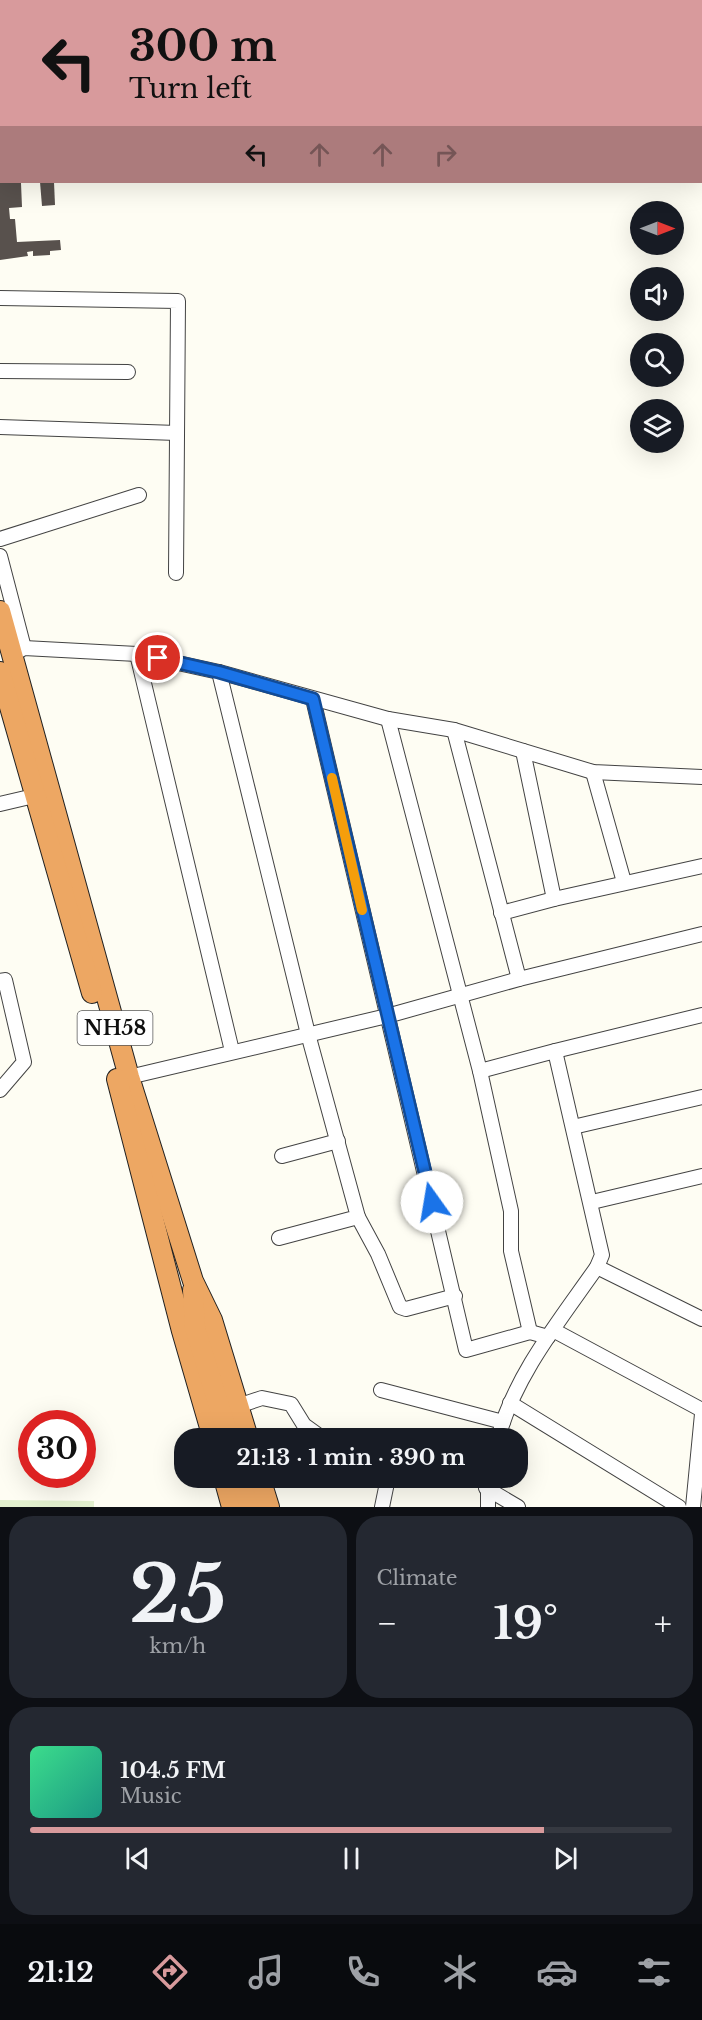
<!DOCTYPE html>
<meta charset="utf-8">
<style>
:root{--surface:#171b24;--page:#242831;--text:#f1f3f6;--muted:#9ea1a6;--line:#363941;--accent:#d89a9c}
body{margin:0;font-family:"Libre Baskerville",serif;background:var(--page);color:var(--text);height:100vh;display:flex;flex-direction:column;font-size:22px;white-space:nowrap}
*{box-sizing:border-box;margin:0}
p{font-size:20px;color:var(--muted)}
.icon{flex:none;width:33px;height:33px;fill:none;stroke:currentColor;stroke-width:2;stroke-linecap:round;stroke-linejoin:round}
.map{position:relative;height:1507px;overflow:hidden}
.sheet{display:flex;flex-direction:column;gap:9px;padding:9px;background:#0d0f14;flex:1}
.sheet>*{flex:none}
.top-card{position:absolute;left:0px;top:0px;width:702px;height:183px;box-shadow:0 6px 24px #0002;background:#d89a9c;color:#111;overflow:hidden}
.needle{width:39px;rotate:90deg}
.buttons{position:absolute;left:630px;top:201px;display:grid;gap:12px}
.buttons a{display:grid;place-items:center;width:54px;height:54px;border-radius:50%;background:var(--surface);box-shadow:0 6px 24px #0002;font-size:30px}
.speed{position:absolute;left:18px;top:1410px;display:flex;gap:12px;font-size:30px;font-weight:700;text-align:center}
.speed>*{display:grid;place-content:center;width:78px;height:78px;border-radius:50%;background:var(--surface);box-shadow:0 6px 24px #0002;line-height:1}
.speed .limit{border:9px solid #d22;background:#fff;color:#111}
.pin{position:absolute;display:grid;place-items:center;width:51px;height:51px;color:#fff;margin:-26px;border:3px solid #fff;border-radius:50%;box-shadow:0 2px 6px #0007}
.me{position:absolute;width:66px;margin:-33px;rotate:347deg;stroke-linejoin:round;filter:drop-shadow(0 0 4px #0008)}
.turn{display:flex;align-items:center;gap:21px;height:126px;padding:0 30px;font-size:27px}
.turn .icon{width:78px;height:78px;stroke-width:2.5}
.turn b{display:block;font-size:42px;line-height:51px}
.lanes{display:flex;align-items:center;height:57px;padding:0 30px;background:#0003;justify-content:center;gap:30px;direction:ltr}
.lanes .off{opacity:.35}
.big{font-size:45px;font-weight:800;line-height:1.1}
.sheet .tile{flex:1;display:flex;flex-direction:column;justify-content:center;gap:9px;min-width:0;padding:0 21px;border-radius:24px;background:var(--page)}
.sheet .dial{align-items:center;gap:0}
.dial b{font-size:78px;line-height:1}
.song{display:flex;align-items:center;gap:18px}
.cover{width:72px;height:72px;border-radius:9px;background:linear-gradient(135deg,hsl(150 70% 55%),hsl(170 70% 35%))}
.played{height:6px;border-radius:3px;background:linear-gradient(90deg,var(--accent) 80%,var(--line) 80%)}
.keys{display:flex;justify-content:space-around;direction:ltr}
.heat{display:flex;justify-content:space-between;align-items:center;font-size:33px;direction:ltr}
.sheet .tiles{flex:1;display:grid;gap:9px;grid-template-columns:1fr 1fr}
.tile:last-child{grid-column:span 2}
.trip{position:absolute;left:174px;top:1428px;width:354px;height:60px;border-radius:24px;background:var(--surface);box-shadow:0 6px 24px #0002;font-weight:800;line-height:60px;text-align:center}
.menu{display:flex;height:96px;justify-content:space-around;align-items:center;background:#090b0e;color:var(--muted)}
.menu .icon{width:42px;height:42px}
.menu .active{color:var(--accent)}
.menu b{font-size:27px;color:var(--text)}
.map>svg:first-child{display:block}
.pitch{fill:#e3f0cf}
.building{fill:#58514d}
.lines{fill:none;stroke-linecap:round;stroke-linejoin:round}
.minor-casing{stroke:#434343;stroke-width:16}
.highway-casing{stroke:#212121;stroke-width:22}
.minor{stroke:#fff;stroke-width:14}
.highway{stroke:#eda763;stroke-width:20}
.route-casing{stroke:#114b97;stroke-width:15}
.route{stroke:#1a73e8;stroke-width:10}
.slow{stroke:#f59e0b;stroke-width:10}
.labels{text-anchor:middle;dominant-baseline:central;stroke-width:6;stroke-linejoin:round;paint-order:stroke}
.shield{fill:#fff;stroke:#585858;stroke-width:1.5}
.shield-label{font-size:20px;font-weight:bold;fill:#101010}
</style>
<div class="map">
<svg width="702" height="1507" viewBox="0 0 702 1507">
<rect width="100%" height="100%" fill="#fefdf3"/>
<polygon class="pitch" points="0,1500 94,1501 94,1507 0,1507"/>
<g class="building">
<polygon points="0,182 21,183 22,207 9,208 10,219 15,219 17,242 60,240 61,250 50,251 50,255 33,256 33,251 27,252 28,256 0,260"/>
<polygon points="40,182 54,182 55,205 42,206"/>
</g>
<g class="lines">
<g class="minor-casing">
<g id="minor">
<polyline points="367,2 367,0"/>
<polyline points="521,2 521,0"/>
<polyline points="0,44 2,44"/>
<polyline points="0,298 178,301 176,573"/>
<polyline points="0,371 128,372"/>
<polyline points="0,427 177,433"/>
<polyline points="0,539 139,495"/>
<polyline points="0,556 24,648"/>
<polyline points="137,654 232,1051"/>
<polyline points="12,655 24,648 137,654 219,672 388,719 454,730 593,772 702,777"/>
<polyline points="219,672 308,1034 358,1217 279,1238"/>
<polyline points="313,699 466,1350 530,1332 548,1337"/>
<path d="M388,719L480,1071L555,1051L602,1255L597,1267C560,1320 515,1375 498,1438"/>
<polyline points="454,730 519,979"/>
<polyline points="523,751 554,899 702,866"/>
<polyline points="593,772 624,882"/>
<polyline points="0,804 34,796"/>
<polyline points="501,913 554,899"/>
<polyline points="0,981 5,980 24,1062 0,1090"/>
<polyline points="555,1051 702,1015"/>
<polyline points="480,1071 511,1211 511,1251 530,1332"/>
<polyline points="129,1077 387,1016 519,979 702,934"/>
<polyline points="573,1127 702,1097"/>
<polyline points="282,1156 338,1141"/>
<polyline points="592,1202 702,1176"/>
<polyline points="358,1217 378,1254 400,1307 406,1309 455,1296"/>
<polyline points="597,1267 702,1319"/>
<polyline points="553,1330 702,1410"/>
<polyline points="381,1390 503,1422"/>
<polyline points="510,1403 679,1507"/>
<polyline points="238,1406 262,1398 291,1404 304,1425 322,1438"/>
<polyline points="486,1488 518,1507"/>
<polyline points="382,1507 388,1478"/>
<polyline points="488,1507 488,1478"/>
<polyline points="693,1507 702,1414"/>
</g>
</g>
<g class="highway-casing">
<g id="highway">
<polyline points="0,611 129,1077 193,1281 212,1320 248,1438"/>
<polyline points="0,672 92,993"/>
<polyline points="117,1079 182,1331 213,1438"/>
<polyline points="193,1290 195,1328 229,1438"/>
<polyline points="224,1478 232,1507"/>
<polyline points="241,1478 250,1507"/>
<polyline points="260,1478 269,1507"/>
</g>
</g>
<use href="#minor" class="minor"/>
<use href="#highway" class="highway"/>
</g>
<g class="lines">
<g class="route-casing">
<polyline id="route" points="158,658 219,672 313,699 432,1202"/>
</g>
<use href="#route" class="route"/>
<polyline class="slow" points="332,778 362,910"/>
</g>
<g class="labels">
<rect class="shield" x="77.5" y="1011" width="75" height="34" rx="4.5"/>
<g class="shield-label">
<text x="115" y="1028">NH58</text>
</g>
</g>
</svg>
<div class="buttons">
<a><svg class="needle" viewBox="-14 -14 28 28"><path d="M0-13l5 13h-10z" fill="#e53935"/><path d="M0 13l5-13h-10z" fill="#9ea1a6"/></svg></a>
<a><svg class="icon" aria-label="sound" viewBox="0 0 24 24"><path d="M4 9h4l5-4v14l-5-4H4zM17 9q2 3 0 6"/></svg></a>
<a><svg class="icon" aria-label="search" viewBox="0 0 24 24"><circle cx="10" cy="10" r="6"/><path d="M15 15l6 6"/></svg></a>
<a><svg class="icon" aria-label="layers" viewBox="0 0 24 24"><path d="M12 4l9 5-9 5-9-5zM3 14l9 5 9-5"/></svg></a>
</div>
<div class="speed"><div class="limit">30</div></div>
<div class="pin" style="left:158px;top:658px;background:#d93025"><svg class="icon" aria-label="arrive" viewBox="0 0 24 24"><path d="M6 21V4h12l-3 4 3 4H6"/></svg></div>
<svg class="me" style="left:432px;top:1202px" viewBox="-20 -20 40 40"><circle r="19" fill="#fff"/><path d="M0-13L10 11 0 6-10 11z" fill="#1a73e8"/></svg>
<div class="trip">21:13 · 1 min · 390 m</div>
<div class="top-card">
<div class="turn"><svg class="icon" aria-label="left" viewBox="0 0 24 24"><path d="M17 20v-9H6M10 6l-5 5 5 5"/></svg><div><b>300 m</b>Turn left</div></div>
<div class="lanes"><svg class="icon" aria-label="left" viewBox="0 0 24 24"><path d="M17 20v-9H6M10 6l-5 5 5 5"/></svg><svg class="icon off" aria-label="ahead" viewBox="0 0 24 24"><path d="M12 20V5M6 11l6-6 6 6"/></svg><svg class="icon off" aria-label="ahead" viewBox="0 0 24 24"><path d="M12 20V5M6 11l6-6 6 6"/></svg><svg class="icon off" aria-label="right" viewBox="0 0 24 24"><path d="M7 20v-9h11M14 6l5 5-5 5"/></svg></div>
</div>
</div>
<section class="sheet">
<div class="tiles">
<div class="tile dial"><b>25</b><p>km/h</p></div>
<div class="tile"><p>Climate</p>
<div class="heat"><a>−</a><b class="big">19°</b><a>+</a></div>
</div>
<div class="tile">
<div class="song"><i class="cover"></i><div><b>104.5 FM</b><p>Music</p></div></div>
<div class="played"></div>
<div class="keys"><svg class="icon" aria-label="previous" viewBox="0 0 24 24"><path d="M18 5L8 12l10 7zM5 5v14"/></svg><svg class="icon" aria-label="pause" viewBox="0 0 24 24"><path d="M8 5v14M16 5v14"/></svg><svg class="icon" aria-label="next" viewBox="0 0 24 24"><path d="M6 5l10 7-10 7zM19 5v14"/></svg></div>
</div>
</div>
</section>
<nav class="menu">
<b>21:12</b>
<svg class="icon active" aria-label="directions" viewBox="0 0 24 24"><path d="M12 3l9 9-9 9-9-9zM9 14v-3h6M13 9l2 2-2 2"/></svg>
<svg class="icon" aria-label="music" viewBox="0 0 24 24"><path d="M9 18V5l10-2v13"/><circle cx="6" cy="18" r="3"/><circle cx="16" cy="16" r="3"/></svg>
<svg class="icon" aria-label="phone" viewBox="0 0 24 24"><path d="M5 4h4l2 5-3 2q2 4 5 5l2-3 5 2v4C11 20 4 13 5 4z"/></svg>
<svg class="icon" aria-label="climate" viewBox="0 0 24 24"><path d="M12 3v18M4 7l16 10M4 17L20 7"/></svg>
<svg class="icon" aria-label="car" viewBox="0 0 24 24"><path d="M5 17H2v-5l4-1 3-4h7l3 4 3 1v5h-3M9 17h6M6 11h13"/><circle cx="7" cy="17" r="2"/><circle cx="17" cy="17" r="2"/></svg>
<svg class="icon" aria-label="filters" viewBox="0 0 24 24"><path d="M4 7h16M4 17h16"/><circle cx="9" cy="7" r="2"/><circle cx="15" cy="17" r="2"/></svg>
</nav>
